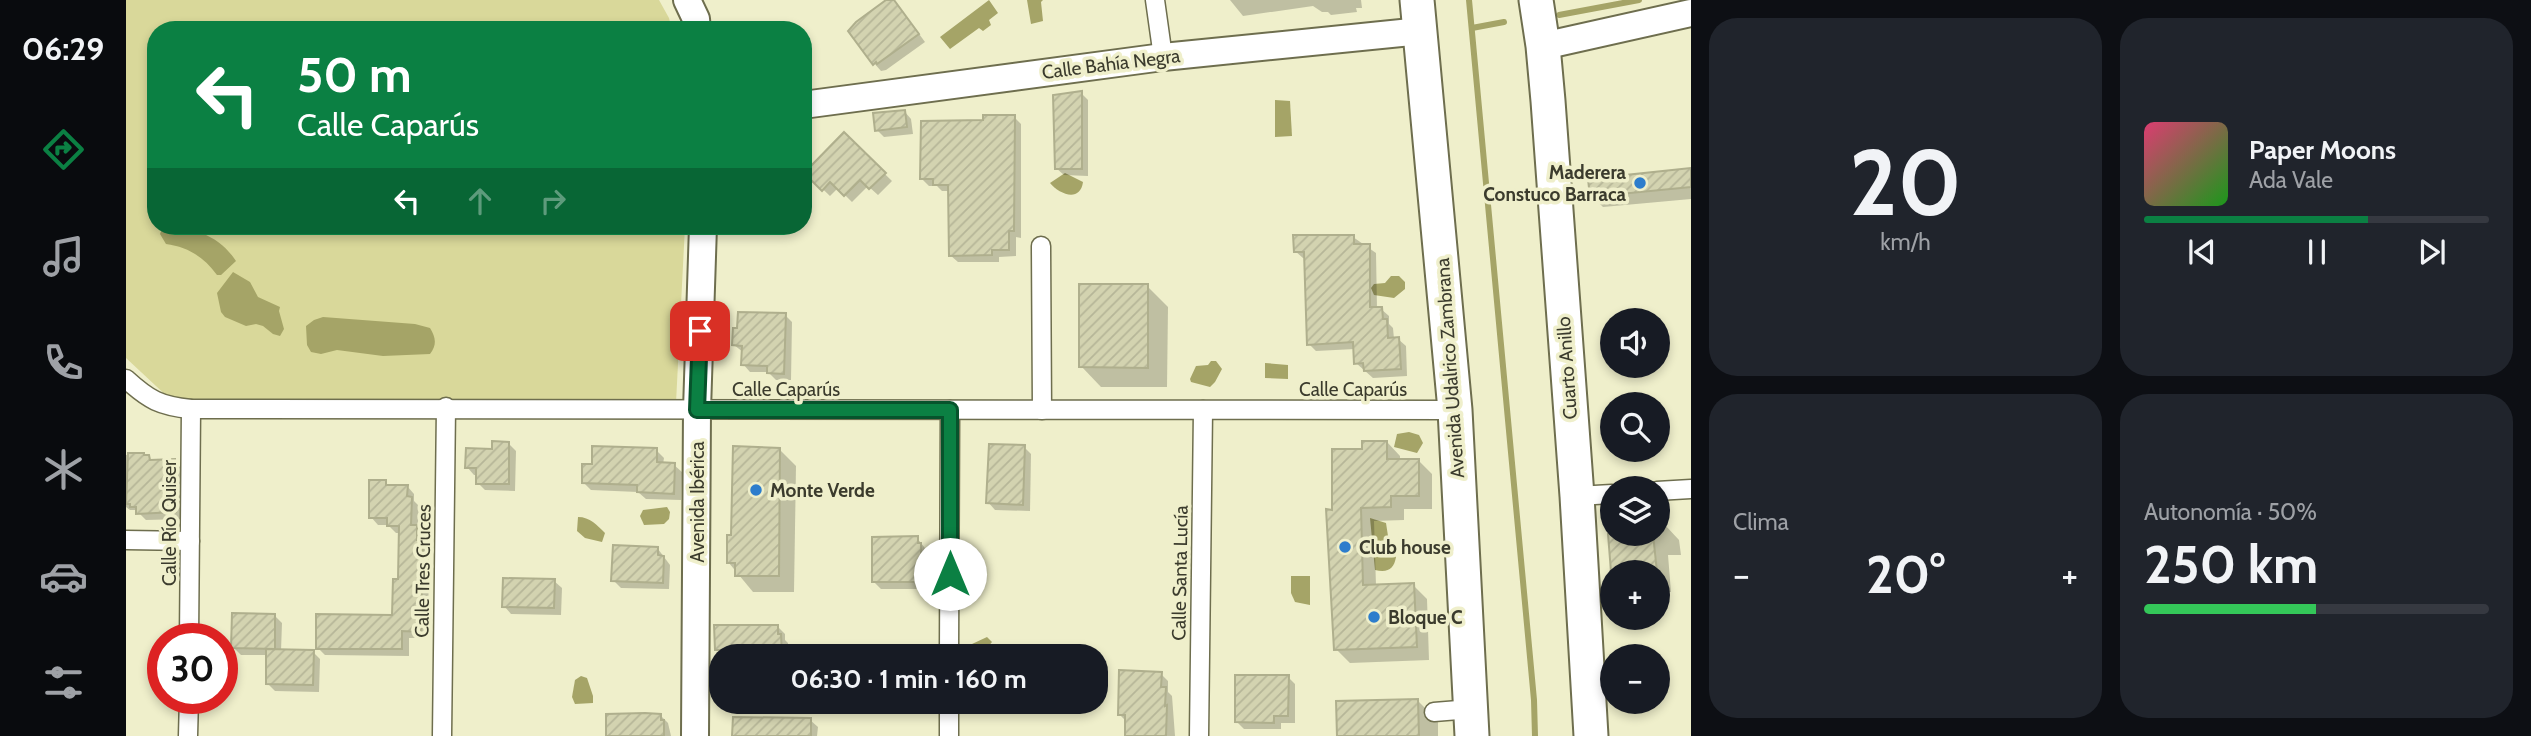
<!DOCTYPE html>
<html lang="es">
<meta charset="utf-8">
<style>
:root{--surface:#171b24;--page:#20242c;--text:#f1f3f6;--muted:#9ea1a6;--line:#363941;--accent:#0b8043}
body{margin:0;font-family:Cabin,sans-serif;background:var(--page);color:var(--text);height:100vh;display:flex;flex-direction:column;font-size:26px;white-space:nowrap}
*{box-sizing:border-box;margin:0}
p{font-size:23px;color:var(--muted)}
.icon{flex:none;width:38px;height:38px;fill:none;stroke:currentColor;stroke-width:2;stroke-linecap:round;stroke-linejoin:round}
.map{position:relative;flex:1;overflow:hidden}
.drawer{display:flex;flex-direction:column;gap:18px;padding:18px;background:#0d0f14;width:840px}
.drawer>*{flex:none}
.hud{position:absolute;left:21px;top:21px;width:665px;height:214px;border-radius:28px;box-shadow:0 4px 10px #0003;background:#0b8043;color:#fff;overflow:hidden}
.tools{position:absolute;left:1474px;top:308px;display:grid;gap:14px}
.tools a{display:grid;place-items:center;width:70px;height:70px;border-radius:50%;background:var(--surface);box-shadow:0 4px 10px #0003;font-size:35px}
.speed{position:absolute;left:21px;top:623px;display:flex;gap:14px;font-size:35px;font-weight:700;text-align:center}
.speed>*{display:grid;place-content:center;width:91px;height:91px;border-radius:50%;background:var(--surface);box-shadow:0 4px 10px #0003;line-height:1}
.speed .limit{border:10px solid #d22;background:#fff;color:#111}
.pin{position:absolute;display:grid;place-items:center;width:60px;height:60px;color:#fff;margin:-30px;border-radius:14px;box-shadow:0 4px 10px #0006}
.me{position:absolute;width:77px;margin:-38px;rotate:0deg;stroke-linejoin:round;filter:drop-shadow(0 0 5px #0008)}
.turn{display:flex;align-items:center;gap:24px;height:147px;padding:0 35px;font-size:32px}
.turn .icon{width:91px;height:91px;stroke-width:2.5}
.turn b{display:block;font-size:49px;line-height:60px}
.lanes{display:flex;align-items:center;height:66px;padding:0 35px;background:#0003;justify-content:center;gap:35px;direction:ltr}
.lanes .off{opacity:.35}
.big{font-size:52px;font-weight:700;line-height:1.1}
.drawer .card{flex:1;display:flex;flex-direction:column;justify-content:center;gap:10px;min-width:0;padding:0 24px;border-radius:28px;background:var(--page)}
.drawer .dial{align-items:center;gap:0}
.dial b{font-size:91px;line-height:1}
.song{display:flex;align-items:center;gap:21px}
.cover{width:84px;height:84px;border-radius:10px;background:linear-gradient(135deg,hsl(340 70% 55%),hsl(120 70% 35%))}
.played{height:7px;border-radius:4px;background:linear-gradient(90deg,var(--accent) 65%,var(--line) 65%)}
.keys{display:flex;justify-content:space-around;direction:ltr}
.heat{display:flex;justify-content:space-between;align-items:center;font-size:38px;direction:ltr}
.charge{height:10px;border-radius:5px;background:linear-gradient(90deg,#34c759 50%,var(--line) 0)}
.drawer .tiles{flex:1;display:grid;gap:18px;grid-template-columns:repeat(2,1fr)}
.trip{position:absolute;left:583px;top:644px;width:399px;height:70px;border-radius:28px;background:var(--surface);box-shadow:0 4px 10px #0003;font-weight:700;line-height:70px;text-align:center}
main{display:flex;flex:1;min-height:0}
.menu{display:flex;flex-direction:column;width:126px;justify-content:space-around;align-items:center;background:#090b0e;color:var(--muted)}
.menu .icon{width:49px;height:49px}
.menu .selected{color:var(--accent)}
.menu b{font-size:32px;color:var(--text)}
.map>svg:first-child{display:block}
.garden{fill:#d9d89a}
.water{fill:#a5a467}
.shadow{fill:#0003}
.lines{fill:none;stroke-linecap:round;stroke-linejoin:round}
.stream{stroke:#a5a467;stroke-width:6}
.building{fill:url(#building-hatch);stroke:#afaf8d;stroke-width:2}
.street-casing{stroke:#6e6e4e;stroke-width:21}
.secondary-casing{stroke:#6e6e4e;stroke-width:30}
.highway-casing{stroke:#6e6e4e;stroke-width:37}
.street{stroke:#fff;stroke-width:18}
.secondary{stroke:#fff;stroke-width:26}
.highway{stroke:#fff;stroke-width:33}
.route-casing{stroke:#07532c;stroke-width:18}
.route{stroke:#0b8043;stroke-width:12}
.poi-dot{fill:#2d7dcc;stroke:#efefcb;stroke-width:2.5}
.labels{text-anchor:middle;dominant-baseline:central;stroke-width:7;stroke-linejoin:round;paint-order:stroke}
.street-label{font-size:19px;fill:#3b3b2d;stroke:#efefcb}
.poi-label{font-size:19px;font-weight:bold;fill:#3b3b2d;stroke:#efefcb;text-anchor:start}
</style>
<main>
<nav class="menu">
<b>06:29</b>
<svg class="icon selected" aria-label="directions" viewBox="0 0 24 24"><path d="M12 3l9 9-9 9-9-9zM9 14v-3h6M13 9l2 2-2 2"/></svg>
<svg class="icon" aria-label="music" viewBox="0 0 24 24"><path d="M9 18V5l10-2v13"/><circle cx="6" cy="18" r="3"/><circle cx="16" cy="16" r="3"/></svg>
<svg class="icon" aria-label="phone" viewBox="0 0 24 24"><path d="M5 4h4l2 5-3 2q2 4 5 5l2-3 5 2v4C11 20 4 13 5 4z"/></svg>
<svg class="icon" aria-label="climate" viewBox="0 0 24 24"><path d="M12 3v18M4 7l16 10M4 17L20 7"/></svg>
<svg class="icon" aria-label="car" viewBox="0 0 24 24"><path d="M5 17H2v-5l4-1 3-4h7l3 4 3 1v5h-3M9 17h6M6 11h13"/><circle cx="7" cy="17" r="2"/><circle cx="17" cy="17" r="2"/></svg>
<svg class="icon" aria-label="filters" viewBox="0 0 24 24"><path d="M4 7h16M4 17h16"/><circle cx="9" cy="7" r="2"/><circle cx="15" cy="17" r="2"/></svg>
</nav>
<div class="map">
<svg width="1565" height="736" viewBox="0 0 1565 736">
<defs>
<pattern id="building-hatch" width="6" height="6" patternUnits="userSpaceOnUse" patternTransform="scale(1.75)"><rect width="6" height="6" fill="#d3d3b0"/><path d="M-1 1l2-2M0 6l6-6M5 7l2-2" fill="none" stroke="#b6b698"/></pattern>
</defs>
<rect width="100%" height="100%" fill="#efefcb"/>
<polygon class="garden" points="0,0 533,0 543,18 546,30 30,30 30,226 559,226 550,403 45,400 0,358"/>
<g class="water">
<polygon points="863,0 872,13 863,20 865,25 857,31 853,28 824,49 814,37"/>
<polygon points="901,0 917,0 915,2 917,21 905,24"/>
<polygon points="1149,100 1164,101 1166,136 1149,137"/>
<path d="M939,173L957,182C954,203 933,194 924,183Z"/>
<path d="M37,226C66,226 94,236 110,261L95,275H91C78,257 62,247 40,244L34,234Z"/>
<polygon points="107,272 124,282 132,297 154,307 153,311 158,329 154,336 147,334 137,326 130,324 120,326 99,317 95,312 91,293"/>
<polygon points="1265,276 1273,276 1279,282 1279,289 1268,298 1248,295 1245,288 1248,284 1259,283"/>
<path d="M197,317L289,324L304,328C310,338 311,345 304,354L257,356L211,350L195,354L185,352L181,345L180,326L188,320Z"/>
<polygon points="1085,361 1090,361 1096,369 1089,382 1084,387 1065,382 1064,379 1070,366 1082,365"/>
<polygon points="1139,363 1162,365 1162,379 1139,378"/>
<polygon points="1283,432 1293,435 1297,443 1291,453 1268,447 1271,434"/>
<polygon points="541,507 544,512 543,519 538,524 518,525 514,516 517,510"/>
<path d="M452,517C464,517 471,525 479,533L476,542L459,538L451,531Z"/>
<path d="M1244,518L1260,523L1262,536L1258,543L1270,557C1268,569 1262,573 1249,570Z"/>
<polygon points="1165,576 1184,576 1184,605 1169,602 1165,593"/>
<polygon points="861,637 866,642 854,656 843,655 846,644"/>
<polygon points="455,676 461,678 467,696 467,703 449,704 446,697 449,680"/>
</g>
<g class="shadow">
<polygon points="1104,0 1235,0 1236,8 1230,8 1231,12 1205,15 1202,12 1196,12 1187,6 1117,16"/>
<polygon points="774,8 799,42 760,70 755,71 748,63"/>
<polygon points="955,93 962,100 962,176 938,175 930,168"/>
<polygon points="778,111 785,119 787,134 758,137 751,130"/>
<polygon points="888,117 895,124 895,238 890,237 890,256 873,257 873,262 832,262 824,255 824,191 816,191 811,186 803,186 796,179 859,122"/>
<polygon points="718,134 766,181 752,195 742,186 726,202 712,188 704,196 680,173"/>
<polygon points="1565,170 1565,199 1477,207 1466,196"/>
<polygon points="1227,237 1250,253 1251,309 1255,309 1263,316 1263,324 1267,328 1268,339 1272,339 1280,346 1281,376 1247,378 1230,363 1229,349 1190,351 1183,344 1180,258 1177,258 1169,251"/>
<polygon points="1021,286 1042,307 1041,387 975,387 955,366"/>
<polygon points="659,315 666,322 665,380 650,380 642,372 624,372 617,364 617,352 608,345"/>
<polygon points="1261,442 1274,456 1274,461 1292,460 1306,474 1306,509 1278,509 1278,520 1248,521 1250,586 1287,585 1301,599 1303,660 1224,663 1210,649 1208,511 1238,451"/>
<polygon points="382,443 390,451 389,491 359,490 352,483 352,475 348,475 341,467"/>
<polygon points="898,447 905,454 904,511 869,510 862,502"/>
<polygon points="530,450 538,458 537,464 548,465 556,472 555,500 520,499 512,492 465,490 458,483 467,466"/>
<polygon points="654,450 670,466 668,592 627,592 603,563 606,537"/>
<polygon points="17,454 27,461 48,461 55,468 57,519 20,520 10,510 4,510 0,507 0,455"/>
<polygon points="259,482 263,486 281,486 288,494 288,501 293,506 292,529 298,535 298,543 303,549 302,638 283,638 283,656 199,655 192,648 268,617 274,580 275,533 270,533 262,525 252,525 245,517"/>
<polygon points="1482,518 1486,518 1486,534 1531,534 1531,526 1539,525 1553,540 1555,555 1542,555 1545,592 1531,593 1531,572 1487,572"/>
<polygon points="791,538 802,552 802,583 797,583 797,589 755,589 748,582"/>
<polygon points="532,549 544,565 543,589 495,588 487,580"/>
<polygon points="428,581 436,588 435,615 385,614 378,606"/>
<polygon points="149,616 156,623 155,651 187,652 194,659 193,692 149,691 141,683 142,655 115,655 107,647"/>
<polygon points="651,626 659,634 659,640 662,643 662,656 598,656 591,649"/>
<polygon points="1035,674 1042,681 1042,692 1046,696 1049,736 1001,736 1001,722 994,715"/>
<polygon points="1162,677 1169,684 1169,723 1155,723 1155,729 1118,729 1111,722"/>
<polygon points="1291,700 1312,721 1312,736 1213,736"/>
<polygon points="534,715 542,723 545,736 481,736"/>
<polygon points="684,720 692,727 691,736 608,736"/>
</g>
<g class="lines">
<g class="stream">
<polyline points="1343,0 1408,700 1409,736"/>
<polyline points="1433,15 1513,0"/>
<polyline points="1346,28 1378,22"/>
</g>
</g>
<g class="building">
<polygon points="760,0 768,0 793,34 751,64 750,62 747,65 722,31 730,22"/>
<polygon points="956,91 956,169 929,169 927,95"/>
<polygon points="779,110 781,127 749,131 747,113"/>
<polygon points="857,115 889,115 888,231 883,231 883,250 866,250 866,255 823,256 822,185 807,185 807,179 794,179 795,121 857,120"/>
<polygon points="718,132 760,173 743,189 734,180 718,196 704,182 696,191 678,173"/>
<polygon points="1565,168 1565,187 1464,197 1462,179"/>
<polygon points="1167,235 1228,235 1228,244 1244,244 1244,307 1256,307 1257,319 1261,319 1262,338 1273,337 1275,369 1238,371 1237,363 1228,364 1227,342 1181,345 1178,252 1168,252"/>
<polygon points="953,284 1022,284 1022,368 953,367"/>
<polygon points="612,312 660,313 658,374 641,373 641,366 615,365 616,346 606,345 607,328 611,328"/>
<polygon points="366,441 383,442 383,484 350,484 350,468 339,468 340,448 366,449"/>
<polygon points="1236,441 1261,441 1261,459 1293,459 1293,496 1265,496 1265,507 1235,508 1237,585 1288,583 1291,647 1208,650 1200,509 1206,510 1206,449 1236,449"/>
<polygon points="863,444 899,445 897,505 860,503"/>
<polygon points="466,446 531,448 531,462 549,463 548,494 511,492 511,485 456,483 456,464 466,464"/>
<polygon points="607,446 654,448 653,576 609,576 609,563 601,563 601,535 605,535"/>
<polygon points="2,453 18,453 18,455 23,455 24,460 49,459 50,512 10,514 10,507 4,507 4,504 0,504"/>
<polygon points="243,480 260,480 260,485 282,485 281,496 286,497 285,525 291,525 291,540 297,540 295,632 276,631 276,649 190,649 190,614 266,615 267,579 272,579 273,526 261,526 261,518 243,518"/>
<polygon points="1482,534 1527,534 1531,572 1485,572"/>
<polygon points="792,536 792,543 795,543 795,576 790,576 790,582 746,582 746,537"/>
<polygon points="487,545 532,547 532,555 538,556 537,583 485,581"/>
<polygon points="377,578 429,579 428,608 376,607"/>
<polygon points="106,613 149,614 149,649 105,648"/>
<polygon points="588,625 652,625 652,634 655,634 656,656 608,656 608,652 603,652 603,650 589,650"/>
<polygon points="140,649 188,650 187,685 140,684"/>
<polygon points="993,670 1036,672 1035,687 1040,687 1039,706 1041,705 1040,736 999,736 999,715 992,715"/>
<polygon points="1109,675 1163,675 1162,716 1148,716 1148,723 1109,722"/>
<polygon points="1292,699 1293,736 1211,736 1210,701"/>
<polygon points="519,713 535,714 535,720 538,720 538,736 480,736 480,714"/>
<polygon points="607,717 685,718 685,736 606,736"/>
</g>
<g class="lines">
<g class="street-casing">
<g id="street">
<polyline points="1029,0 1037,57"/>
<polyline points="915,246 916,410"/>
<path d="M0,379C23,400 34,406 65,409L1329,410"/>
<polyline points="1531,491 1565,489"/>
<polyline points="1451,496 1486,494"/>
<polyline points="0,540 64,541"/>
<polyline points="63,639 65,409"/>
<polyline points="823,656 824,410"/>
<polyline points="1308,712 1345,709"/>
<polyline points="62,736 63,698"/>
<polyline points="316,736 320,407"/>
<polyline points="823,736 823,702"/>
<polyline points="1073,736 1077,410"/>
</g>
</g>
<g class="secondary-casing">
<g id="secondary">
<polyline points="561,0 570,19 571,30"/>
<polyline points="1417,46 1565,13"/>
<polyline points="677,105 1037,57 1295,31"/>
<polyline points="569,736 571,410 577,226"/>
</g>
</g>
<g class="highway-casing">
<g id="highway">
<polyline points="1291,0 1329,410 1346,736"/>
<polyline points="1410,0 1417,46 1422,101 1451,496 1465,736"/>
</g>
</g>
<use href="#street" class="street"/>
<use href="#secondary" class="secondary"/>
<use href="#highway" class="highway"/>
</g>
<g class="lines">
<g class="route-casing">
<polyline id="route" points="574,331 571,410 824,410 824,574"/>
</g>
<use href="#route" class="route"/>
</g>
<g class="poi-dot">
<circle cx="1514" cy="183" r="7"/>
<circle cx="630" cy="490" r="7"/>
<circle cx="1219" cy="547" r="7"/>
<circle cx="1248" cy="617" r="7"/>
</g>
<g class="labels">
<g class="street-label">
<text transform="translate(985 64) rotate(-7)">Calle Bahía Negra</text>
<text transform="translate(1324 368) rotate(-94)">Avenida Udalrico Zambrana</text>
<text transform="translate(1441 368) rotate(-94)">Cuarto Anillo</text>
<text x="660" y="389">Calle Caparús</text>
<text x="1227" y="389">Calle Caparús</text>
<text transform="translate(571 502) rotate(-90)">Avenida Ibérica</text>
<text transform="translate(43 523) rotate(-90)">Calle Río Quiser</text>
<text transform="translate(297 571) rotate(-89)">Calle Tres Cruces</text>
<text transform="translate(1054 573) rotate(-89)">Calle Santa Lucía</text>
</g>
<g class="poi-label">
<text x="1500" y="172" text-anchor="end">Maderera<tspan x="1500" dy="22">Constuco Barraca</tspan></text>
<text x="644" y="490">Monte Verde</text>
<text x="1233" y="547">Club house</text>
<text x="1262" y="617">Bloque C</text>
</g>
</g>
</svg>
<div class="tools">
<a><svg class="icon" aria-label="sound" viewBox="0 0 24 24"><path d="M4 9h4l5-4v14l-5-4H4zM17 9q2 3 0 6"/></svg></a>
<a><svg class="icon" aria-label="search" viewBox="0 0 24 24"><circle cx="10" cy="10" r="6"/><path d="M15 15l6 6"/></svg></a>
<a><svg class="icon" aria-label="layers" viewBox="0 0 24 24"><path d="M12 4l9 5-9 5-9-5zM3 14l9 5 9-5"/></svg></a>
<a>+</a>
<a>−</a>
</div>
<div class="speed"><div class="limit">30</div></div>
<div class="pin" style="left:574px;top:331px;background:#d93025"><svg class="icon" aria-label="arrive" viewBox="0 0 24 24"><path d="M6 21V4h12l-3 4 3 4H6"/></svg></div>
<svg class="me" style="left:824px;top:574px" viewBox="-20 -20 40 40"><circle r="19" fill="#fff"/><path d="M0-13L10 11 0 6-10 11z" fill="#0b8043"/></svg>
<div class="trip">06:30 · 1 min · 160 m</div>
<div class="hud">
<div class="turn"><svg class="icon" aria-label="left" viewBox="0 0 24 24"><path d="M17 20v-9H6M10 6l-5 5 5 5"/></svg><div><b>50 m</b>Calle Caparús</div></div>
<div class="lanes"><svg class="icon" aria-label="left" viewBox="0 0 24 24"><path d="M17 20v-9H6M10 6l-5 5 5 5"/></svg><svg class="icon off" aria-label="ahead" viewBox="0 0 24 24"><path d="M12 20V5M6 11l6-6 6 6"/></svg><svg class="icon off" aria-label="right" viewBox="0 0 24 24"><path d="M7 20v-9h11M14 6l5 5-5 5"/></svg></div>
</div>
</div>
<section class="drawer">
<div class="tiles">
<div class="card dial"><b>20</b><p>km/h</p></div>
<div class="card">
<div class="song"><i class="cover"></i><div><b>Paper Moons</b><p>Ada Vale</p></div></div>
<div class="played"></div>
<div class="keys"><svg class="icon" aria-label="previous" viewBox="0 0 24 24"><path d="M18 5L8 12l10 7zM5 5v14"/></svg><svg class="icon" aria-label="pause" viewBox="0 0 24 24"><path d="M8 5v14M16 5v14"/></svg><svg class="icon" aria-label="next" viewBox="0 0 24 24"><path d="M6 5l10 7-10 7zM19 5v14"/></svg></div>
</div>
<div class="card"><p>Clima</p>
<div class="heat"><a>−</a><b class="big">20°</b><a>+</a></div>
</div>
<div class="card"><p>Autonomía · 50%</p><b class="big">250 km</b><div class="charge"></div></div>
</div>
</section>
</main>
